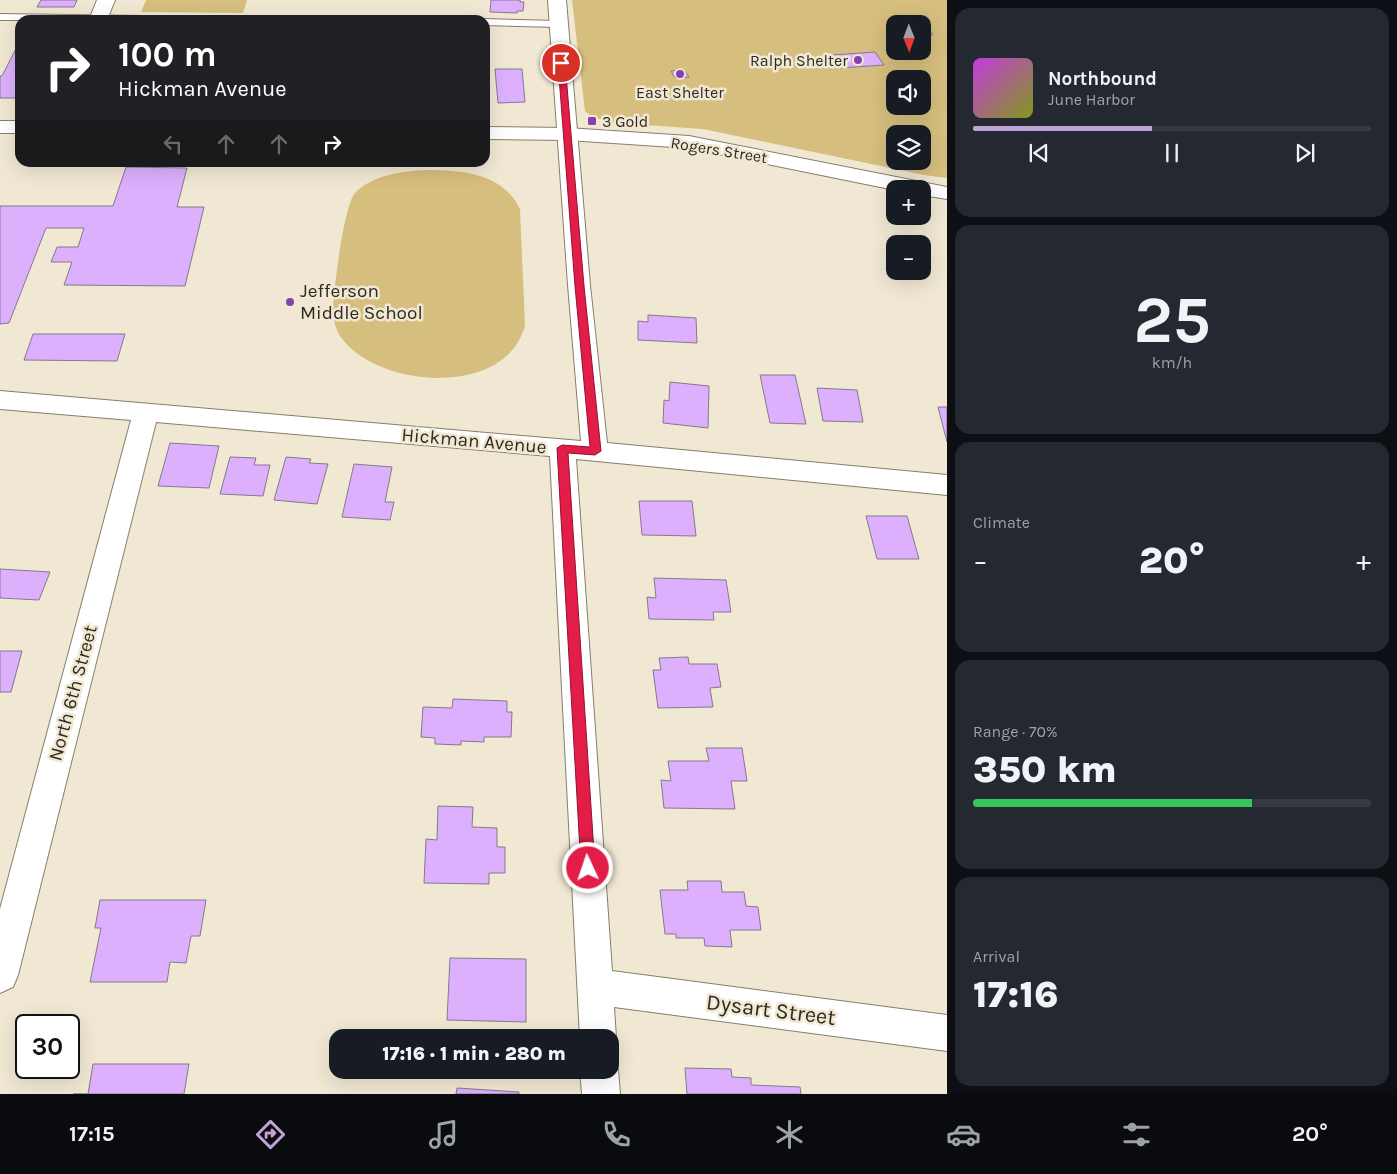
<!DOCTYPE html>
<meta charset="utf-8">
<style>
:root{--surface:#171b24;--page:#242831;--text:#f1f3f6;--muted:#9ea1a6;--line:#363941;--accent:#c1a2d7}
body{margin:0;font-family:Karla,sans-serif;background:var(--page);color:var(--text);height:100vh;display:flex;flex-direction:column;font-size:19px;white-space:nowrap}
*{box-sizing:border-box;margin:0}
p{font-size:16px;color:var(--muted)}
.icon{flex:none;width:28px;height:28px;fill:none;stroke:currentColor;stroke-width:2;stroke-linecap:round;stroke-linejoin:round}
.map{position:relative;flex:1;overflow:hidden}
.details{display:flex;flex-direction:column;gap:8px;padding:8px;background:#0d0f14;width:450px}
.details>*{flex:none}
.hud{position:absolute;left:15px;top:15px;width:475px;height:152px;border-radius:15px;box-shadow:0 5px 20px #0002;background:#202124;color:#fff;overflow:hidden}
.needle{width:32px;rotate:179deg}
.tools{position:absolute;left:886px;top:15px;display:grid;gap:10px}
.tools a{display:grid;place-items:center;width:45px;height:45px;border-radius:10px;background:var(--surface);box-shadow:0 5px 20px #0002;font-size:25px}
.speed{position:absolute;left:15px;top:1014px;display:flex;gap:10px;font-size:25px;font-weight:700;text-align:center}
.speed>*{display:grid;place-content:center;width:65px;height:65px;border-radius:50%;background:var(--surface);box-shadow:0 5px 20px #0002;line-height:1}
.speed .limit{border:2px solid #111;border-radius:8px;background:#fff;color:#111}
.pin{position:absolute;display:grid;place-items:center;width:42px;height:42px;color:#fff;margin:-21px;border:2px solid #fff;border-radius:50%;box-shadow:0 1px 5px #0007}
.me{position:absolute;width:55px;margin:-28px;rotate:357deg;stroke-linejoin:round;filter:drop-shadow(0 0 4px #0008)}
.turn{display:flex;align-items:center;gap:18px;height:105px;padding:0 20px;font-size:22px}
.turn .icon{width:65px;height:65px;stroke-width:2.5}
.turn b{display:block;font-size:35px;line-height:42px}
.lanes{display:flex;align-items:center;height:48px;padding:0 20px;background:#0003;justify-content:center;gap:25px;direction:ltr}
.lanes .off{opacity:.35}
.big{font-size:38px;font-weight:800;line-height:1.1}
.details .card{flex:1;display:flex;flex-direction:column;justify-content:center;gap:8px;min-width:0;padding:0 18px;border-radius:15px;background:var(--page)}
.details .dial{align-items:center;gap:0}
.dial b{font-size:65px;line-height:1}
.song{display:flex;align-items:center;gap:15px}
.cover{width:60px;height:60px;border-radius:8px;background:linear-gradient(135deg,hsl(290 70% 55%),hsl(70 70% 35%))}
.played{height:5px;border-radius:2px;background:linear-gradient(90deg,var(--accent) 45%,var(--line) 45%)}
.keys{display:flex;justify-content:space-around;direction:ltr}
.heat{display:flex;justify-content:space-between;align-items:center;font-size:28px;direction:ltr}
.charge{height:8px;border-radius:4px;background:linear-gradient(90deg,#34c759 70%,var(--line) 0)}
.trip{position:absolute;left:329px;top:1029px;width:290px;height:50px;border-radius:15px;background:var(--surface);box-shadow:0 5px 20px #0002;font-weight:800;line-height:50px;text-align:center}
.dock{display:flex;height:80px;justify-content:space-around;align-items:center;background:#090b0e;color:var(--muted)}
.dock .icon{width:35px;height:35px}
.dock .active{color:var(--accent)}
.dock b{font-size:22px;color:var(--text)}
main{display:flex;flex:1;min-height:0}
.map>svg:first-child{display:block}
.green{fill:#d6be7e;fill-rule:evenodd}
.building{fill:#dcb0fc;stroke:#84798c}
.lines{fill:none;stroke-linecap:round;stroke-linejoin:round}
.service-casing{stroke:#857e6a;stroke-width:2}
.minor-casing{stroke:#857e6a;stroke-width:2}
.tertiary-casing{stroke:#857e6a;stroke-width:2}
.service{fill:#fff;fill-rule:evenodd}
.minor{fill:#fff;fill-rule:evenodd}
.tertiary{fill:#fff;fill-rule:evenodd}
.route{fill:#e11d48;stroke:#92132f}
.poi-dot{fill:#8740b2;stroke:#f0e8d3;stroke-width:2}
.labels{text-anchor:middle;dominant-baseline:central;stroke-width:5;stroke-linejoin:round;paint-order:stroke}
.far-poi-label{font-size:16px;fill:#2d2a21;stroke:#f0e8d3;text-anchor:end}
.far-street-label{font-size:16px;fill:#2d2a21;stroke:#f0e8d3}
.poi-label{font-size:19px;fill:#2d2a21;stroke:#f0e8d3;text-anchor:start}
.street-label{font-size:19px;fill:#2d2a21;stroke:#f0e8d3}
.near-street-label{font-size:22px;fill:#2d2a21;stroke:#f0e8d3}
</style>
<main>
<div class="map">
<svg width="947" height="1094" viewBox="0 0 947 1094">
<rect width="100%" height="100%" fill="#f0e8d3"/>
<g class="green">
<polygon points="146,0 247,0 243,13 141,12"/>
<path d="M572,0H947V178L924,175L703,129L615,123L592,117L585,111ZM895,24H922V51H895ZM895,79H922V106H895ZM895,134H922V161H895Z"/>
<path d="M426,170C462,170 503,173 520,209L525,325C507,397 382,389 343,340C336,332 334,322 333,312C333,293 344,205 355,193C372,175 403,171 426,170Z"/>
</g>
<g class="building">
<polygon points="41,0 77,0 74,7 37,7"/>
<polygon points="491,0 520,0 520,2 524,2 523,11 517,11 517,13 490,12"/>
<polygon points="924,22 933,35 922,35 922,24 900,24"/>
<polygon points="20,41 20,98 0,98 0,76 2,76"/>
<polygon points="875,52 884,65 840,68 832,55"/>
<polygon points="495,69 522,69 525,102 498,103"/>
<polygon points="684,70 689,77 675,78 671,71"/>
<polygon points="126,167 187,168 177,207 204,207 185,286 64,285 72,262 51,262 57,247 78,247 84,228 46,228 9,323 0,324 0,206 113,206"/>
<polygon points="648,315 696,318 697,343 638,340 638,321 648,322"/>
<polygon points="33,334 125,334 117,361 24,360"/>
<polygon points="760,375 795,375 806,424 770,423"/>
<polygon points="670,382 709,386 708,428 663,423 664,400 669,401"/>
<polygon points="817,388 857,390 863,422 823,421"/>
<polygon points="938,407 947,407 947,442"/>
<polygon points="170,443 219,446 209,488 158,486"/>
<polygon points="230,457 256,458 254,465 270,465 263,496 220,494"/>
<polygon points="286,457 311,459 309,463 328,464 317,504 274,500"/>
<polygon points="354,464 392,467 385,502 394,502 390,520 342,517"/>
<polygon points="639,501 692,501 696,536 642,535"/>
<polygon points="866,516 907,516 919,559 877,559"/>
<polygon points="0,569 50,572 39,600 0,598"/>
<polygon points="654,578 726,580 731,612 713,612 714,620 649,619 647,597 656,598"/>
<polygon points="0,651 22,651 11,692 0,692"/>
<polygon points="688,657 689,664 717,664 721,687 710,688 713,707 658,708 653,670 661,670 659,658"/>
<polygon points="453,699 507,701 507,712 512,712 511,737 484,737 484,742 461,741 461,745 435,744 435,738 421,737 423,707 452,708"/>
<polygon points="706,748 742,748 747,781 731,781 735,809 664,808 661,780 671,781 668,761 709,761"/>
<polygon points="438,806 473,807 472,827 497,828 497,847 505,847 505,873 489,873 489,884 424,883 426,839 437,840"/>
<polygon points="687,881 721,881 722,892 744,892 746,906 758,907 761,930 730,930 732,947 705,946 704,938 676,938 676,934 665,934 660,890 688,890"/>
<polygon points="100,900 206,900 200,936 191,936 186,963 170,962 167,982 90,982 101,928 95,928"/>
<polygon points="450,958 526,959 526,1022 447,1020"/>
<polygon points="93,1064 189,1064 184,1094 73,1094 88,1094"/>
<polygon points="685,1068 731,1069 732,1077 751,1078 751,1085 800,1087 801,1094 687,1094"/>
<polygon points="457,1088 519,1092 519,1094 456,1094"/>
</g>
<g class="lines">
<g class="service-casing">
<g id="service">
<polygon points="0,14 216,17 222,20 0,20"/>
<polygon points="485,19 558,21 564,24 558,27 485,25 485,20 481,20"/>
</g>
</g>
<g class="minor-casing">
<g id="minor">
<polygon points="97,0 115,0 107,20 89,20"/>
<polygon points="548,0 566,0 590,285 607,443 947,475 947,495 576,459 612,971 947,1015 947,1051 614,1007 616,1038 611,1051 610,1038 580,1038 550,456 156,422 18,975 13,987 0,993 0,909 131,420 0,409 0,391 581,441 568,285"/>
<polygon points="610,1056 612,1057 618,1070 620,1094 582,1094 580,1070 610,1070"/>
</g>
</g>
<g class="tertiary-casing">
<g id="tertiary">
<rect x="0" y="121" width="20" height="12"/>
<polygon points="485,127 567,128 689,136 947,187 947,199 922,195 922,189 895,190 689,148 567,140 485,139"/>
</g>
</g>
<use href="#service" class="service"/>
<use href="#minor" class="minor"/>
<use href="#tertiary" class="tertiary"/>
</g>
<polygon class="route" points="561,60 565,63 584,286 601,451 595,455 568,453 595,868 593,872 588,874 583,872 581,868 557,448 562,445 590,447 575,286 558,63"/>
<g class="poi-dot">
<circle cx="858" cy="60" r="5"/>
<circle cx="680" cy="74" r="5"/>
<rect x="587" y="116" width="10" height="10" rx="2.5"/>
<circle cx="290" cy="302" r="5"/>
</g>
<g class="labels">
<g class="far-poi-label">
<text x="848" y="60">Ralph Shelter</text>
<text x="680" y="92" text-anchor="middle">East Shelter</text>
<text x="602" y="121" text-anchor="start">3 Gold</text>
</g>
<g class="far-street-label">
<text transform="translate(719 150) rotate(9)">Rogers Street</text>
</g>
<g class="poi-label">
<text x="300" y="291">Jefferson<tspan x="300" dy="22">Middle School</tspan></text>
</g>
<g class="street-label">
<text transform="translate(474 441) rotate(5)">Hickman Avenue</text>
<text transform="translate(73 693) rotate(-75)">North 6th Street</text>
</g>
<g class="near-street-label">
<text transform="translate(771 1010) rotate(7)">Dysart Street</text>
</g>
</g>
</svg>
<div class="tools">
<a><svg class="needle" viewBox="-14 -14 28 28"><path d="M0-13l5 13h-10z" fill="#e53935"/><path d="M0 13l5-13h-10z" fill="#9ea1a6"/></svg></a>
<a><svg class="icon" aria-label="sound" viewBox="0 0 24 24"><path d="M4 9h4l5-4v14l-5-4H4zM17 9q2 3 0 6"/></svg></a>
<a><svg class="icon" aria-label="layers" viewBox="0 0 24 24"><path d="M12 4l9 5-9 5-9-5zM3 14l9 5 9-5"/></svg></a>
<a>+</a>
<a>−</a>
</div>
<div class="speed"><div class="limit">30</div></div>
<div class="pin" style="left:561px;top:63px;background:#d93025"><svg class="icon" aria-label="arrive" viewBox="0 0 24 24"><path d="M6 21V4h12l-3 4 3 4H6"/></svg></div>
<svg class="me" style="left:588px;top:868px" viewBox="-20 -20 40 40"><circle r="17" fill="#e11d48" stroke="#fff" stroke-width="3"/><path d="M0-11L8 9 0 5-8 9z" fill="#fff"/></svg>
<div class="trip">17:16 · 1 min · 280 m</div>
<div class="hud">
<div class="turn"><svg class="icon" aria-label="right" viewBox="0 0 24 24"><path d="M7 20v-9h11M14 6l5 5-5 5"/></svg><div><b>100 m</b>Hickman Avenue</div></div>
<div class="lanes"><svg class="icon off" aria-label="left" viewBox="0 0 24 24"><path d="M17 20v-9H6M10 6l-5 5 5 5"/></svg><svg class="icon off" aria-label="ahead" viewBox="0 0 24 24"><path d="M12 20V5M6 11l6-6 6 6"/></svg><svg class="icon off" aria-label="ahead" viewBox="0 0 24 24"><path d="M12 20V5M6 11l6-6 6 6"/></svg><svg class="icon" aria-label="right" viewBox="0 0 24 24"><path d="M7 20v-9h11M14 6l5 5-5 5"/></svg></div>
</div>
</div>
<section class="details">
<div class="card">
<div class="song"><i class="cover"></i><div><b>Northbound</b><p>June Harbor</p></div></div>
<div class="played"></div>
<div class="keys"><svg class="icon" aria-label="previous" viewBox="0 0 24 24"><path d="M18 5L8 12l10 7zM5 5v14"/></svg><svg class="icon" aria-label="pause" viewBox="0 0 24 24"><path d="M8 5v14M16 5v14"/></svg><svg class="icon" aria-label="next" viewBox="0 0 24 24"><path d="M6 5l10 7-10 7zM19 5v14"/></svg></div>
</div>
<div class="card dial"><b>25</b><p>km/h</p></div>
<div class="card"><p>Climate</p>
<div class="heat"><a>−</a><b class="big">20°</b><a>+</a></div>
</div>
<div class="card"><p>Range · 70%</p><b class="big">350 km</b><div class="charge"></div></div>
<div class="card"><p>Arrival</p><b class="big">17:16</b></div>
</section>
</main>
<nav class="dock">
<b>17:15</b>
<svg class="icon active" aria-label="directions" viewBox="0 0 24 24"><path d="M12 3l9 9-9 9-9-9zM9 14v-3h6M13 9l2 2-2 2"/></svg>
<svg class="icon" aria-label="music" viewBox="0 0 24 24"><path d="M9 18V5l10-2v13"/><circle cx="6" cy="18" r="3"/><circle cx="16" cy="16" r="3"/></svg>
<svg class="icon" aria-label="phone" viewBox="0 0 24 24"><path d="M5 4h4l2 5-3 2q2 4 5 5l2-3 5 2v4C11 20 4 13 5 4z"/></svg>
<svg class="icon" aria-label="climate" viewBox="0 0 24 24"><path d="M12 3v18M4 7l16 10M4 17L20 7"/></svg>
<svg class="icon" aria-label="car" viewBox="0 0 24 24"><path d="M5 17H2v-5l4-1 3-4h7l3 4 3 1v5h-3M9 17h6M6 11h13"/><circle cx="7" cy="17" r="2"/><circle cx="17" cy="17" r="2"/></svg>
<svg class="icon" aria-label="filters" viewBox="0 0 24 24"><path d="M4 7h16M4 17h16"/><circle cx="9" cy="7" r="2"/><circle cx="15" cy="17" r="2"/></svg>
<b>20°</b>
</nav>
